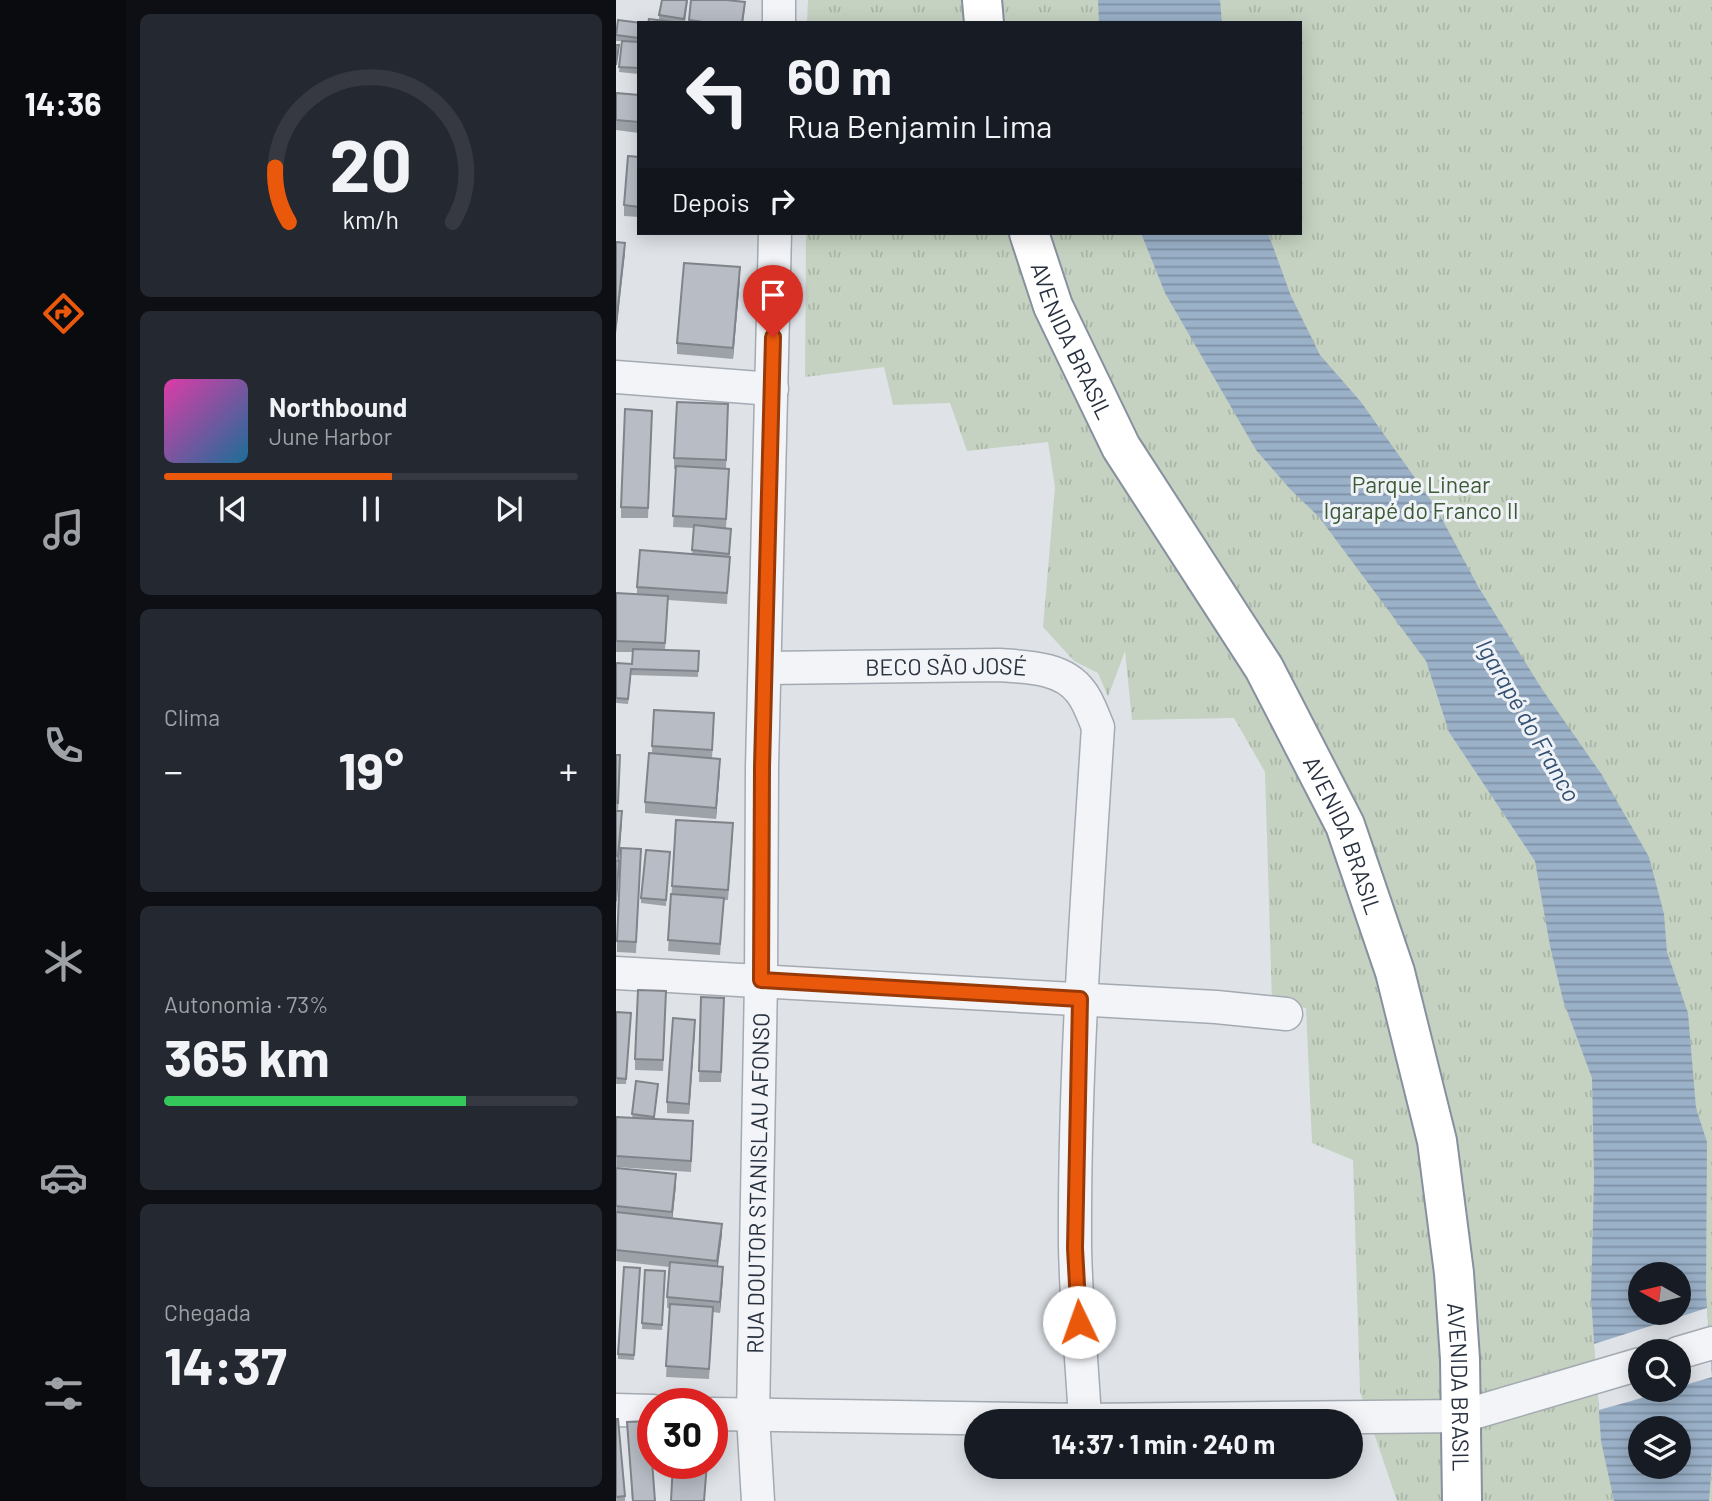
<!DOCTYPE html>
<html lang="pt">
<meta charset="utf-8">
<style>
:root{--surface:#171b24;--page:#242831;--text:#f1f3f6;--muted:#9ea1a6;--line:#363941;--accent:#ea580c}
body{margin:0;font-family:Barlow,sans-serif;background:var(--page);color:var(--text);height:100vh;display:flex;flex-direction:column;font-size:26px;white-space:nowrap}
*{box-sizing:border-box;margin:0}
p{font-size:23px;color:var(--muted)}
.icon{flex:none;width:38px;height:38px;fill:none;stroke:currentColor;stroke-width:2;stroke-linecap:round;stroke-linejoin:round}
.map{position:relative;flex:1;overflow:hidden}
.drawer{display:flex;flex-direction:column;gap:14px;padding:14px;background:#0d0f14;width:490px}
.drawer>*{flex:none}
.banner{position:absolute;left:21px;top:21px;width:665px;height:214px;border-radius:0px;box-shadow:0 4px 18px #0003;background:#171b24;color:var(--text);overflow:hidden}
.needle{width:46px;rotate:278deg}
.buttons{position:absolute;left:1012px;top:1262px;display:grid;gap:14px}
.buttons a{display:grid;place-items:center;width:63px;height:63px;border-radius:50%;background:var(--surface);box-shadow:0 4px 18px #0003;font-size:35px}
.speed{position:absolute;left:21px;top:1388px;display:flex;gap:14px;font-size:35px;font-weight:700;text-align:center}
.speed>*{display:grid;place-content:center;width:91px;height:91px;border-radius:50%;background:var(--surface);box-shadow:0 4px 18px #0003;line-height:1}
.speed .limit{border:10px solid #d22;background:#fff;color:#111}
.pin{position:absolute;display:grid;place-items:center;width:60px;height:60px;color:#fff;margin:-72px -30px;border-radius:50% 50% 50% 0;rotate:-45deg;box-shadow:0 0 7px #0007}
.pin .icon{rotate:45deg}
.me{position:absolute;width:77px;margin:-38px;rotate:357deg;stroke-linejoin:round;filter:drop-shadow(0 0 5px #0008)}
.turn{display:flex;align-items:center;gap:24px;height:147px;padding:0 35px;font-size:32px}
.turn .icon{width:91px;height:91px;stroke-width:2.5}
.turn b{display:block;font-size:49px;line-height:60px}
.then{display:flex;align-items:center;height:66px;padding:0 35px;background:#0003;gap:14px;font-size:26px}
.big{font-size:52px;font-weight:700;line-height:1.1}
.drawer .tile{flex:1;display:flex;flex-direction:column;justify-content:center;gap:10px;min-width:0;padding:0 24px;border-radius:10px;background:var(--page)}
.drawer .dial{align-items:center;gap:0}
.dial svg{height:182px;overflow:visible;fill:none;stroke:var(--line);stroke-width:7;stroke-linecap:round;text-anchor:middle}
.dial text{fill:var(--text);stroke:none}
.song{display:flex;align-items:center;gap:21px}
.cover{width:84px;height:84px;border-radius:10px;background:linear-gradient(135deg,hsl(320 70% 55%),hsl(200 70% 35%))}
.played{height:7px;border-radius:4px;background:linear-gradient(90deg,var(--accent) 55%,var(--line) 55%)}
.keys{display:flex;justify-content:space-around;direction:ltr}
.heat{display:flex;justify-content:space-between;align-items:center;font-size:38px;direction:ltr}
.charge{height:10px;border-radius:5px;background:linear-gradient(90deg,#34c759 73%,var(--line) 0)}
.trip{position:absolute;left:348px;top:1409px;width:399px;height:70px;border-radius:35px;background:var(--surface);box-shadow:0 4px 18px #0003;font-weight:700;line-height:70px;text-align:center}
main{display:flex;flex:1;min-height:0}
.menu{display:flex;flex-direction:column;width:126px;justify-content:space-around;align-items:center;background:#090b0e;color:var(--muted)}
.menu .icon{width:49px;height:49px}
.menu .selected{color:var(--accent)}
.menu b{font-size:32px;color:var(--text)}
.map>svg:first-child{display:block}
.park{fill:url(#park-tufts);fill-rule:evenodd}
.water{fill:url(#water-rules);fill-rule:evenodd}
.pier{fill:#dfe3e8}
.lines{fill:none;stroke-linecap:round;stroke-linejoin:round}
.minor-casing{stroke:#a4aab2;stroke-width:35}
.trunk-casing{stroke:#87909e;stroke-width:42}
.minor{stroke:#f2f4f7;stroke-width:32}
.trunk{stroke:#fff;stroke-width:38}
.wall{fill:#9da2a9}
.shaded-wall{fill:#80848a}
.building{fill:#b7bcc5;stroke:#80848a;stroke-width:2}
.route-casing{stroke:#983908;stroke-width:18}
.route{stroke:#ea580c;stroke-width:12}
.labels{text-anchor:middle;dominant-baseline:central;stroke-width:6;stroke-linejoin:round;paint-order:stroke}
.street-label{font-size:23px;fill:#28313f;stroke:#eff2f6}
.park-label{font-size:23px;fill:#3d5a36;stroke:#eff2f6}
.water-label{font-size:24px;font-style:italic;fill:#335072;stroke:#eff2f6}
</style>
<main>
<nav class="menu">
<b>14:36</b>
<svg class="icon selected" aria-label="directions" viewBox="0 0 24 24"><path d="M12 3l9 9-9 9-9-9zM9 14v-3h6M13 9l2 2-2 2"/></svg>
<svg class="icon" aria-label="music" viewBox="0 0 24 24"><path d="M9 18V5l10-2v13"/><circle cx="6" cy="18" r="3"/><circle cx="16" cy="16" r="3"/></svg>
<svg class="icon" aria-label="phone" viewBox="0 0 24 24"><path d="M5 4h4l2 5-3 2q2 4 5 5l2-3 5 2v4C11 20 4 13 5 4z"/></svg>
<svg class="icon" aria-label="climate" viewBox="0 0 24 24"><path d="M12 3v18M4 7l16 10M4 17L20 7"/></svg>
<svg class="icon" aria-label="car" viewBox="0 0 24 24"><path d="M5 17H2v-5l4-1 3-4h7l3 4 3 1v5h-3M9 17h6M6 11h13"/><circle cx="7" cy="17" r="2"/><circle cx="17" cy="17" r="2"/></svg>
<svg class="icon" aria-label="filters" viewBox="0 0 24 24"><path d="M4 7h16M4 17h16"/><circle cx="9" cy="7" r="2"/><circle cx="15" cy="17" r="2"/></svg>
</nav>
<section class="drawer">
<div class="tile dial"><svg viewBox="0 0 100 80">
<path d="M14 69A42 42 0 1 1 86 69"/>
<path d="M14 69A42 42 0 0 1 8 45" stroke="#ea580c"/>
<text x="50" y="56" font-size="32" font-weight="700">20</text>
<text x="50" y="72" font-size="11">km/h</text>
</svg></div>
<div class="tile">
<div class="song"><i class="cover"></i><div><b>Northbound</b><p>June Harbor</p></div></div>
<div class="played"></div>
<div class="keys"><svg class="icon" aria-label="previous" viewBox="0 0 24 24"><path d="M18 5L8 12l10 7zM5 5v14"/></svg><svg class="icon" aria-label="pause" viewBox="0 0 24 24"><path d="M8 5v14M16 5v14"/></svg><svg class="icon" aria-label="next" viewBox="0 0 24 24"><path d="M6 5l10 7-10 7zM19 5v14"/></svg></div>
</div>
<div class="tile"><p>Clima</p>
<div class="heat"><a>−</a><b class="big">19°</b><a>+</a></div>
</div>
<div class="tile"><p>Autonomia · 73%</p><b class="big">365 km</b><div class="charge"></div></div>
<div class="tile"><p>Chegada</p><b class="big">14:37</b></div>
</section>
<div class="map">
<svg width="1096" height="1501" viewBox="0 0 1096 1501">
<defs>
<pattern id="park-tufts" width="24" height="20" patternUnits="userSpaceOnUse" patternTransform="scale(1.75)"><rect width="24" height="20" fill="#c5d2c1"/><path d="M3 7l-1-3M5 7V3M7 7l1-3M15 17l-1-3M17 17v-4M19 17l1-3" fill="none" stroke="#a9b5a7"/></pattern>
<pattern id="water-rules" width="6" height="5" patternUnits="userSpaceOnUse" patternTransform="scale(1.75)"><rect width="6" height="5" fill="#9bb1c8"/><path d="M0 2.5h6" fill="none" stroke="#7e91a4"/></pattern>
</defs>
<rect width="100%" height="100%" fill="#dfe3e8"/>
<path class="park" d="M192,0H1096V1501H781L744,1392L737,1160L696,1143L690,1008L656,1004L649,772L618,718L516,720L509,651L492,697L482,673L458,661L427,627L439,487L432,442L351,451L334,403L277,405L268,367L189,377L190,233H684V23H191ZM1024,1274H1062V1312H1024ZM1024,1351H1062V1390H1024ZM1024,1428H1062V1466H1024Z"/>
<g class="water">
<polygon points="482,0 604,0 606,23 483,23"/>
<path d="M525,233H652L675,296L704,355L745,402L819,506L863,588L926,689L986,775L1033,857L1048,914L1051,952L1072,1013L1080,1108L1091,1142L1090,1294L1096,1367V1463L1093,1501H998L985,1441L975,1298L978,1178L976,1078L947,1000L934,946L919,861L833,732L810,661L703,517L674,489L640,450L549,293ZM1024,1274H1062V1312H1024ZM1024,1351H1062V1390H1024ZM1024,1428H1062V1466H1024Z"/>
</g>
<polygon class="pier" points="1091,1308 1096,1377 1062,1387 1062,1351 1024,1351 1024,1390 1054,1390 983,1410 978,1344"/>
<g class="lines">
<g class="minor-casing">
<g id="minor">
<polyline points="163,23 163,0"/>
<polyline points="0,377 156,389"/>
<path id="s1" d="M150,668L383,665C411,667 447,667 465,692C473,702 477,716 482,727C471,900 458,1072 459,1246C460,1304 466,1362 469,1420"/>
<polyline points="0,973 600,1007 670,1014"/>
<polyline points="1062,1353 1096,1343"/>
<polyline points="0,1410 37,1411"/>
<polyline points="96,1414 469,1420 847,1416 1024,1364"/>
<path id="s2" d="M142,1501L137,1416L145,980L146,767L159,233"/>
</g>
</g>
<g class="trunk-casing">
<g id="trunk">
<polyline points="366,0 368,23"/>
<path id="s3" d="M413,233L437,306L505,447L648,668L729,825L779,972L821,1141L838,1273L844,1359L846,1501"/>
</g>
</g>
<use href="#minor" class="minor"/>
<use href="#trunk" class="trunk"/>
</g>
<g class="wall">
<polygon points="72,0 69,23 43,20 43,15"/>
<polygon points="75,0 129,8 127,23 73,23"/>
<polygon points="23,23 23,74 3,72 6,41 0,41 0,35"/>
<polygon points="0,93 23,95 23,133 0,130"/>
<polygon points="23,157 23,217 8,216 8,205"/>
<polygon points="124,278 117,359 61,354 61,343"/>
<polygon points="112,415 110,469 113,479 110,528 115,529 111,604 52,600 49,650 83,651 82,677 15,675 12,704 0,703 0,663 16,664 17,652 0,652 0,593 21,594 21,587 76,554 78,528 57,527 60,469 58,469 58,458"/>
<polygon points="36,421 32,518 5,518 5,507"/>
<polygon points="98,724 96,758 104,769 100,819 29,813 29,802 36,753 36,746"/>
<polygon points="0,755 4,766 2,811 6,822 0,912"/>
<polygon points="117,834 112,900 108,900 104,955 52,951 56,886"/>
<polygon points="25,849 20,953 1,952 1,941"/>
<polygon points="54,852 50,906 25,903 25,898"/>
<polygon points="85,997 108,1008 105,1082 83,1082"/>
<polygon points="50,1002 47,1071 19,1070 19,1059"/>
<polygon points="0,1012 15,1013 10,1084 0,1084"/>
<polygon points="79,1030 73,1114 51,1113 51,1102"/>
<polygon points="20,1081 42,1090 38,1119 77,1132 75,1172 0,1167 0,1117 16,1118"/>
<polygon points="0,1168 60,1185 56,1218 106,1234 102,1266 107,1278 104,1313 97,1312 93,1379 50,1377 54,1308 51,1308 51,1297 53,1267 0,1261"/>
<polygon points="24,1268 18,1360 2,1359 2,1354"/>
<polygon points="49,1271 46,1330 26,1329 26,1323"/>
<polygon points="0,1419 9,1496 9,1501 0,1501"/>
<polygon points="11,1422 39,1501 16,1501"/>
</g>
<g class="shaded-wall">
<polygon points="9,243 9,253 0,334 0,324"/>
<polygon points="124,267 124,278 117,359 117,348"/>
<polygon points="104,759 104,769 100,819 100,808"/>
<polygon points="6,811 6,822 2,867 2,856"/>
<polygon points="79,1020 79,1030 73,1114 73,1104"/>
<polygon points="60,1174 60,1185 56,1223 56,1212"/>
<polygon points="106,1224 106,1234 101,1272 101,1261"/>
<polygon points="107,1267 107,1278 104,1313 104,1302"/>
</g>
<g class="building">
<polygon points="46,0 71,0 68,19 43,15"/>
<polygon points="75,0 111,0 129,2 126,23 94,23 73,20"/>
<polygon points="33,19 66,23 32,23"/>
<polygon points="2,20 25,23 23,23 23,38 0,35"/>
<polygon points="6,41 23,42 23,68 3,67"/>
<polygon points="0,45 3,45 0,65"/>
<polygon points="0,93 23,95 23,122 0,120"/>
<polygon points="12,156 23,157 23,207 8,205"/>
<polygon points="0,242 9,243 0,324"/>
<polygon points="68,263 124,267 117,348 61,343"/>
<polygon points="61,402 112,404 110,460 58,458"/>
<polygon points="9,409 36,411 32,508 5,507"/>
<polygon points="60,466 113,469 110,519 57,516"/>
<polygon points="78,525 115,529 113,554 76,550"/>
<polygon points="24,550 114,557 111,593 21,587"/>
<polygon points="0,593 52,596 49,643 0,641"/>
<polygon points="17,649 83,651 82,671 15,669 12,699 0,698 0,663 16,664"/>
<polygon points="38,710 98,713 96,750 36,746"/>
<polygon points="33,753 104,759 100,808 29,802"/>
<polygon points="0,755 4,755 2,803 0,803"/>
<polygon points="0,811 6,811 2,856 0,856"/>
<polygon points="60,820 117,823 112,890 56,886"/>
<polygon points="5,848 25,849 20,942 1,941"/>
<polygon points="30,850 54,852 50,900 25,898"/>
<polygon points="0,861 3,861 0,901"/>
<polygon points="55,894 108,898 104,944 52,940"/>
<polygon points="22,990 50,991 47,1060 19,1059"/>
<polygon points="85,997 108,998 105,1072 83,1071"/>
<polygon points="0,1012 15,1013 10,1079 0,1078"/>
<polygon points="57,1018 79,1020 73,1104 51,1102"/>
<polygon points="20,1081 42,1084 38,1117 16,1114"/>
<polygon points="0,1117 77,1121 75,1161 0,1156"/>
<polygon points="0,1168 60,1174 56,1212 0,1206"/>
<polygon points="0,1212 106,1224 101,1261 0,1250"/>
<polygon points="54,1262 107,1267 104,1302 51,1297"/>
<polygon points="8,1267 24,1268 18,1355 2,1354"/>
<polygon points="29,1270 49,1271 46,1325 26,1323"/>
<polygon points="54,1304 97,1307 93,1369 50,1366"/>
<polygon points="0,1419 2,1419 9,1496 0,1497"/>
<polygon points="33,1421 39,1501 17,1501 11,1422"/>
<polygon points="57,1463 91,1463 88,1501 55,1501"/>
</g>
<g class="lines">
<g class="route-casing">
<polyline id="route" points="157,337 146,767 145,980 464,999 459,1248 463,1322"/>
</g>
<use href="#route" class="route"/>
</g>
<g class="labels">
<g class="street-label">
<text stroke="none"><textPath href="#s3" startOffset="116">AVENIDA BRASIL</textPath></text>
<text stroke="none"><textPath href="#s1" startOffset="180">BECO SÃO JOSÉ</textPath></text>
<text stroke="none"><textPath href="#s3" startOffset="682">AVENIDA BRASIL</textPath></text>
<text stroke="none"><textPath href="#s2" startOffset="318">RUA DOUTOR STANISLAU AFONSO</textPath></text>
<text stroke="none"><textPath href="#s3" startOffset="1250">AVENIDA BRASIL</textPath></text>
</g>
<g class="park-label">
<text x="805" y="484">Parque Linear<tspan x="805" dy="26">Igarapé do Franco II</tspan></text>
</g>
<g class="water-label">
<text transform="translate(913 720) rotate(60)">Igarapé do Franco</text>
</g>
</g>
</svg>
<div class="buttons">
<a><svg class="needle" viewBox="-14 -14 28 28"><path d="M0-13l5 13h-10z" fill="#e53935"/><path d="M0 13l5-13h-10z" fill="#9ea1a6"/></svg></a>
<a><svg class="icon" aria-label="search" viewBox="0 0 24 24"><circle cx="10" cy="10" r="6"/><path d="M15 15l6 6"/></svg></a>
<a><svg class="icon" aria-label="layers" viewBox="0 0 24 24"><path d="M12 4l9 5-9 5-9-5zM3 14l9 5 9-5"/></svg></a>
</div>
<div class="speed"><div class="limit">30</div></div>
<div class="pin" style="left:157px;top:337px;background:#d93025"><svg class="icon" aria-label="arrive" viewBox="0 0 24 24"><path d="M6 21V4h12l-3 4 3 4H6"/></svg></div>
<svg class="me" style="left:463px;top:1322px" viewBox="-20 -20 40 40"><circle r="19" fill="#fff"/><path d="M0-13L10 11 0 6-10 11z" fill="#ea580c"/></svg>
<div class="trip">14:37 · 1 min · 240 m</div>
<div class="banner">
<div class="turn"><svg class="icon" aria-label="left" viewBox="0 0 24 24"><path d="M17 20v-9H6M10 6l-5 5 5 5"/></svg><div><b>60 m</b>Rua Benjamin Lima</div></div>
<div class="then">Depois<svg class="icon" aria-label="right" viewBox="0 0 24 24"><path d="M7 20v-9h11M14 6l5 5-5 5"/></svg></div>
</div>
</div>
</main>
